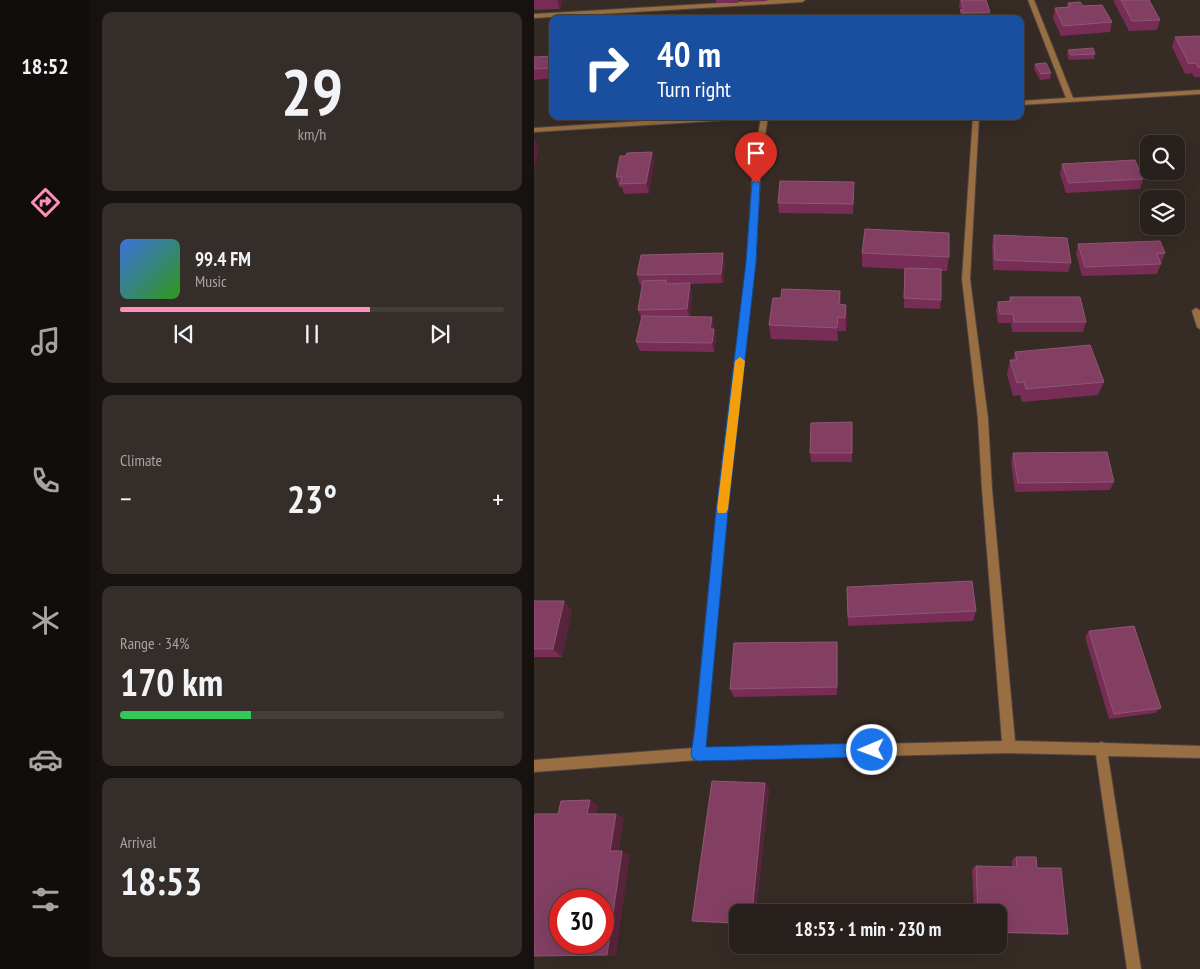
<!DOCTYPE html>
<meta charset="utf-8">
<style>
:root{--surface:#28201c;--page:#342d29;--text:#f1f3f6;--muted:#a5a3a3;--line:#443e3b;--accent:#ff8ebb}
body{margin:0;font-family:"PT Sans Narrow",sans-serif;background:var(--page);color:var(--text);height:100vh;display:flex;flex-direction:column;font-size:19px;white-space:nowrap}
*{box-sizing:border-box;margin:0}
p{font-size:16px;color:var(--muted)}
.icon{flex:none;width:28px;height:28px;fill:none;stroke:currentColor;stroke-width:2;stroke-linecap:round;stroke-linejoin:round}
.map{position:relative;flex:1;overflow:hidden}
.side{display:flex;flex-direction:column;gap:12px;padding:12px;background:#16120f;width:444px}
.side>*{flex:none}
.banner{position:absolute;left:15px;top:15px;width:475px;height:105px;border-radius:10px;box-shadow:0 5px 20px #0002,0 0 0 1px var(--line);background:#1a4fa0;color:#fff;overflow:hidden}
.buttons{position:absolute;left:606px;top:135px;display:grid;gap:10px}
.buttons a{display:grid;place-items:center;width:45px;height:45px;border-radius:10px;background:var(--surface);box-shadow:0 5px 20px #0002,0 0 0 1px var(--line);font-size:25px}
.speed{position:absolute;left:15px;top:889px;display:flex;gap:10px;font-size:25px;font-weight:700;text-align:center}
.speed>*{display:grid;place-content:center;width:65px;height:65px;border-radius:50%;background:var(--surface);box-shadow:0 5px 20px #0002,0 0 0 1px var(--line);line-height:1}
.speed .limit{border:8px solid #d22;background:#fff;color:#111}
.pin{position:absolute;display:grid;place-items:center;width:42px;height:42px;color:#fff;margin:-51px -21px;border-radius:50% 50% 50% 0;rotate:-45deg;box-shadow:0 0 5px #0007}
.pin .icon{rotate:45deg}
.me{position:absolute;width:55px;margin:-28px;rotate:269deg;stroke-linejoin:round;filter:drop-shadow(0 0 4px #0008)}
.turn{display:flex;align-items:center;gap:18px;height:105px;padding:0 25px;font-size:22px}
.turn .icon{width:65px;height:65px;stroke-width:2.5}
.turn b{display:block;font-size:35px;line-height:42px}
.big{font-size:38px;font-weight:600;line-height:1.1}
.side .widget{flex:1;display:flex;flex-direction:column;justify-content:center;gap:8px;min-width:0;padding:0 18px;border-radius:10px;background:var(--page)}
.side .dial{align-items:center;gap:0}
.dial b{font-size:65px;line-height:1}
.song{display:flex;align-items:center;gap:15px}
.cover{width:60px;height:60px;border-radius:8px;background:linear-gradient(135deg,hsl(220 70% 55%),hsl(110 70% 35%))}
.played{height:5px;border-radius:2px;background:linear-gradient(90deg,var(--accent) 65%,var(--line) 65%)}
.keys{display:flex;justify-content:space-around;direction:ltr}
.heat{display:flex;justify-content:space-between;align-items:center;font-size:28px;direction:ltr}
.charge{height:8px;border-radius:4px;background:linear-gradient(90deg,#34c759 34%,var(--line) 0)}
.trip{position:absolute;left:195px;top:904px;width:278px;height:50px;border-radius:10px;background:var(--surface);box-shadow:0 5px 20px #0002,0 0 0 1px var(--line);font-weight:600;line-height:50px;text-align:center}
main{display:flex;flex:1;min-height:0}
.tabs{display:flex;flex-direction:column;width:90px;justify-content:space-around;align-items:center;background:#100d0b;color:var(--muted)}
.tabs .icon{width:35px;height:35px}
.tabs .active{color:var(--accent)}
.tabs b{font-size:22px;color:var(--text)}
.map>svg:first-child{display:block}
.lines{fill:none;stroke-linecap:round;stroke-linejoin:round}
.street-casing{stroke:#514640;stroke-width:2}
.street{fill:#9a6e43;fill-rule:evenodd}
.wall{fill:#772d55}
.shaded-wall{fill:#58243c}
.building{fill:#823f62;stroke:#905674;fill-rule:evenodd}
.route{fill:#1a73e8;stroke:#114b97}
.slow{fill:#f59e0b}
</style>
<main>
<nav class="tabs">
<b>18:52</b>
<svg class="icon active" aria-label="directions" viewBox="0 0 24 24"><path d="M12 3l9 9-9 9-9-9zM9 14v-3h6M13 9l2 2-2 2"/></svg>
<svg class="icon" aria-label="music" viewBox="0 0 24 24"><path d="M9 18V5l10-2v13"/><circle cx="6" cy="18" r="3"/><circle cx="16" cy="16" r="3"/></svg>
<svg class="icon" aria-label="phone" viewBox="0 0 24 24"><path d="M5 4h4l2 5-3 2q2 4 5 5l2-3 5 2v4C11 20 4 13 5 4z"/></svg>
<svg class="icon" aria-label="climate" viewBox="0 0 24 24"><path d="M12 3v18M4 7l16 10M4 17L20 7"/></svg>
<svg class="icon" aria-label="car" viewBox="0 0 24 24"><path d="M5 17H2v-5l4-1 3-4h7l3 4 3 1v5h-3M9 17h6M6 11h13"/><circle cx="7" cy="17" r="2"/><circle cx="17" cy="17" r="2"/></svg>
<svg class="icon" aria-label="filters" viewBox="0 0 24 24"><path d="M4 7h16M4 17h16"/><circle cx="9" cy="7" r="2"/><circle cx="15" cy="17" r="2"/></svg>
</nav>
<section class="side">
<div class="widget dial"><b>29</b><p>km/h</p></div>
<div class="widget">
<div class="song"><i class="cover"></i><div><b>99.4 FM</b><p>Music</p></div></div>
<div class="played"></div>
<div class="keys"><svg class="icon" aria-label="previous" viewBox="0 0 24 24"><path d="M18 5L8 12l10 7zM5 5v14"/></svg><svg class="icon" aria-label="pause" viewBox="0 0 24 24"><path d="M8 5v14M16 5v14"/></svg><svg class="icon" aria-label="next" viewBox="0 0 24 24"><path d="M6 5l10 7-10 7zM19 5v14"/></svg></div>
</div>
<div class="widget"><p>Climate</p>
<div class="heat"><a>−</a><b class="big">23°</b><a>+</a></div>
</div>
<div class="widget"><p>Range · 34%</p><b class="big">170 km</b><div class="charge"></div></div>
<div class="widget"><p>Arrival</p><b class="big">18:53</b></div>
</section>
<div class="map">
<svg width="667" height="969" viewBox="0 0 667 969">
<rect width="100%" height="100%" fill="#362b25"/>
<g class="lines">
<g class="street-casing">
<g id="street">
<polygon points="238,0 271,0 268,2 0,18 0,14"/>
<polygon points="494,0 500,0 539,98 667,90 667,94 486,105 486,101 532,98"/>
<polygon points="187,116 234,116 227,163 221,262 193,511 171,748 468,741 448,489 444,419 428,279 439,116 445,116 436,279 454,419 458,489 481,741 564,743 567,742 571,743 667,746 667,758 574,756 607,969 593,969 562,755 475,753 164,760 0,772 0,760 159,748 183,511 213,262 219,163 227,118 0,132 0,128"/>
<polygon points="662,308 667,311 667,330 663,327 658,311"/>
</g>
</g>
<use href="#street" class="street"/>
</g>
<g class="wall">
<polygon points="0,0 28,0 26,9 0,10"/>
<rect x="182" y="0" width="22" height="3"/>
<polygon points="209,0 233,0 233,1 209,2"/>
<polygon points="426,0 452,0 456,12 455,19 426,19 426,10 425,6"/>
<polygon points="580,0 615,0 626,20 623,30 595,31 580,2"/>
<polygon points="534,3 549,6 578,22 576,32 527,36 519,18 521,8 533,7"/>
<polygon points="667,36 667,77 660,77 658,73 651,74 638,47 641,37"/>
<polygon points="534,50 561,54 560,59 535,60 533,55"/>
<polygon points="19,56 19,78 0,80 0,57"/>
<polygon points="501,64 517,73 516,79 506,80 500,69"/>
<polygon points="118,152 120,162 115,193 90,194 88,187 85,187 82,177 92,156"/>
<polygon points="528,164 609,179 606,189 532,193 526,174"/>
<polygon points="320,192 319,214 245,213 244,203"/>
<polygon points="460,235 537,263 534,272 459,270 458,245"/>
<polygon points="544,244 631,253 623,274 548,276 542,254"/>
<polygon points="328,253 415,257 413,271 407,271 407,300 406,309 370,308 370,269 328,267"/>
<polygon points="191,263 189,283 156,284 158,292 156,317 180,326 180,329 182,338 180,352 106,351 102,342 108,320 104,310 108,285 106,285 103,275"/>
<polygon points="306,291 307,305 313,318 312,331 304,331 304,341 237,339 235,325 247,298"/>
<polygon points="476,297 552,322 549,332 478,332 477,323 464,323 462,311 464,302 475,301"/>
<polygon points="481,352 570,382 564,395 488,402 486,395 479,396 473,374 476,360 479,360"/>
<polygon points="318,422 318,462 277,462 276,453"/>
<polygon points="479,453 580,482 576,490 481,492 477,462"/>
<polygon points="313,587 442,611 439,621 314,626"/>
<polygon points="0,601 38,610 28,657 0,657"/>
<polygon points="555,631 627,708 621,713 575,719 551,637"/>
<polygon points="303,642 304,651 303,695 200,697 196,689"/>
<polygon points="231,783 235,788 222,912 204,912 204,924 164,922 158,921"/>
<polygon points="482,857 503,868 534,934 527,935 464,933 464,912 440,912 438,869 442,866 478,867 478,860"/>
</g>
<g class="shaded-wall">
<polygon points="23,0 28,0 26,9"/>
<polygon points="1,139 5,149 0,170 0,141"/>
<polygon points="118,152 120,162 115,193 112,183"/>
<polygon points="189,253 191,263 189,283 187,274"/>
<polygon points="156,283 158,292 156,318 153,309"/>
<polygon points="306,291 307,305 306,318 305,304"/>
<polygon points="312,305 313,318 312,331 311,318"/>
<polygon points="178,317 180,326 178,338 176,329"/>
<polygon points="304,317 304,341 303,328"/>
<polygon points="180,329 182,338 180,352 178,343"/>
<polygon points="30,601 38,610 28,657 19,649"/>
<polygon points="303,642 304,651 303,695"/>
<polygon points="231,783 235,788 222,912 218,912"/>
<polygon points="56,800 64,805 62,818 53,814"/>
<polygon points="82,814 90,818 84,855 76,851"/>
<polygon points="88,851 96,855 82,956 73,955"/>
</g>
<g class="building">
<polygon points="427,0 452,0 456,12 428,13 426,10 430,10"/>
<polygon points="587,0 615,0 626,20 598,21"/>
<polygon points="546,2 549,6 568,5 578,22 529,26 521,8 536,7 534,3"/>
<polygon points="667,36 667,67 664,67 662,63 655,64 641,37"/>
<polygon points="559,48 561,54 537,55 534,50"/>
<polygon points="19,56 19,68 0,69 0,57"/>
<polygon points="512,63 517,73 507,74 501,64"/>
<polygon points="118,152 112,183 86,184 88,177 82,177 86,156 92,156 93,153"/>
<polygon points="601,160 609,179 535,183 528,164"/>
<polygon points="246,181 320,182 319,204 244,203"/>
<polygon points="331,229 415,233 415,257 328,253"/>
<polygon points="460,235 533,238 537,263 461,260"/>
<polygon points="626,241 631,253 623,254 627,264 551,267 544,244"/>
<polygon points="189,253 187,274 103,275 107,255"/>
<polygon points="371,268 407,269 407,300 370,298"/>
<polygon points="132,280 132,284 156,283 153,309 104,310 109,281"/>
<polygon points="248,289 306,291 305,304 312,305 311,318 304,317 303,328 235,325 239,298 247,298"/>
<polygon points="476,297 546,297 552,322 480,322 479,314 466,314 464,302 477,301"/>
<polygon points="108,316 178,317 176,329 180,329 178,343 102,342"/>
<polygon points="556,345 570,382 492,389 490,382 483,383 476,360 483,360 481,352"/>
<polygon points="318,422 318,453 276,453 277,423"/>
<polygon points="573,452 580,482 484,483 479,453"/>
<polygon points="438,581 442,611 314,617 313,587"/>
<polygon points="0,601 30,601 19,649 0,649"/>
<polygon points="600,626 627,708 580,714 555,631"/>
<polygon points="303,642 303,687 196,689 200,643"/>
<polygon points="178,781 231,783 218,912 204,912 204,923 158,921"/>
<path d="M56,800L53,814H82L76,851H88L73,955L0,956V820L1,814H24L27,801ZM26,900H69V942H26Z"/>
<polygon points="482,857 502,857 503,868 527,868 534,934 464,932 464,912 444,912 442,866 483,867"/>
</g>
<polygon class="route" points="222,180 226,183 222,262 194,511 172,747 338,743 342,745 344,750 342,755 338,757 164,761 159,759 157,754 161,728 182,511 212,262 218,183"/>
<polygon class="slow" points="206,357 211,361 194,509 192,513 184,513 183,509 201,361"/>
</svg>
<div class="buttons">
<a><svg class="icon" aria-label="search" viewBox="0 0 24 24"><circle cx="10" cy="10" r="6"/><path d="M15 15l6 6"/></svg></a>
<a><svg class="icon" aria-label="layers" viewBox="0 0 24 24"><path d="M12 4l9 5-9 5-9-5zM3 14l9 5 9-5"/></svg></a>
</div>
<div class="speed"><div class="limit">30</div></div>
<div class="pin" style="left:222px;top:183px;background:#d93025"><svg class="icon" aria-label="arrive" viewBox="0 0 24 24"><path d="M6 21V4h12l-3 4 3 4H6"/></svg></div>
<svg class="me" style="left:338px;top:750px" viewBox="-20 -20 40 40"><circle r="17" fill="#1a73e8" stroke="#fff" stroke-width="3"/><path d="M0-11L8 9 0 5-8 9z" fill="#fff"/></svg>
<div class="trip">18:53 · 1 min · 230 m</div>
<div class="banner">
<div class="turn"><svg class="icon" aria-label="right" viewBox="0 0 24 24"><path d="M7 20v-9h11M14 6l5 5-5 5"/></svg><div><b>40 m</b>Turn right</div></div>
</div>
</div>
</main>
